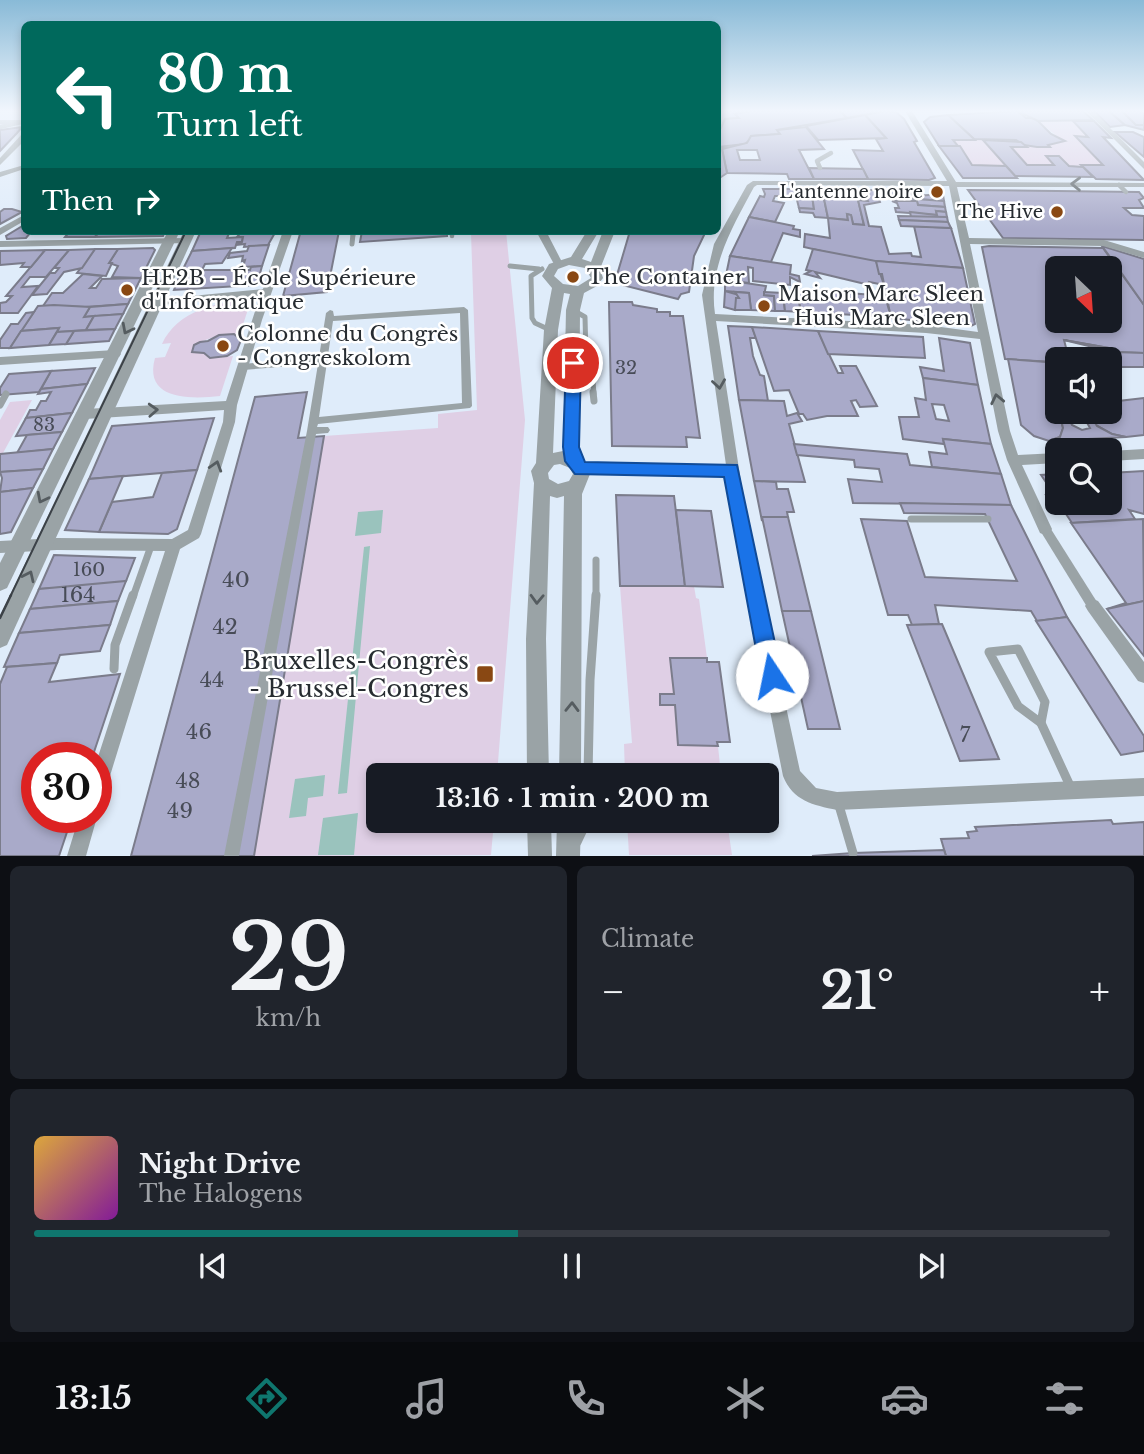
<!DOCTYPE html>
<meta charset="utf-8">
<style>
:root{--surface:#171b24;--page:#20242c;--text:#f1f3f6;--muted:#9ea1a6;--line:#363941;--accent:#0f766e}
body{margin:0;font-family:"Libre Baskerville",serif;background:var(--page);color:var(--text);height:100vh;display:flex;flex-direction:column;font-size:26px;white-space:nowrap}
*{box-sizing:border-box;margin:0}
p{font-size:23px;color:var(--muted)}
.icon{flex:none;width:38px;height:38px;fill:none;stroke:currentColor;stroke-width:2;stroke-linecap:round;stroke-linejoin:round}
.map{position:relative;height:856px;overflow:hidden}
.panel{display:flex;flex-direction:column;gap:10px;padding:10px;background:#0d0f14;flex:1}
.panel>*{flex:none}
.guide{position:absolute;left:21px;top:21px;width:700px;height:214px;border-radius:10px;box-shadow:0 4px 10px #0003;background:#00695c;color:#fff;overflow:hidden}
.needle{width:46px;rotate:155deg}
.fabs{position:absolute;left:1045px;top:256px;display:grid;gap:14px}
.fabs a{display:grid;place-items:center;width:77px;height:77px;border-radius:10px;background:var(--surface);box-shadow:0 4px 10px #0003;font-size:35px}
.speed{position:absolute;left:21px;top:742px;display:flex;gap:14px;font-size:35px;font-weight:700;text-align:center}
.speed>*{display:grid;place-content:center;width:91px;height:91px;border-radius:50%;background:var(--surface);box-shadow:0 4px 10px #0003;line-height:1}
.speed .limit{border:10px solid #d22;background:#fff;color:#111}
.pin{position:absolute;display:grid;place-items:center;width:60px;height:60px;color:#fff;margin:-30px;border:4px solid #fff;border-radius:50%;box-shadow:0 2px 7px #0007}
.me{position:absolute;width:77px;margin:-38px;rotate:349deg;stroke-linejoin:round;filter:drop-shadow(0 0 5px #0008)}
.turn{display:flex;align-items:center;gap:24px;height:147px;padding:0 21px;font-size:32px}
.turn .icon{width:91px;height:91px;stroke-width:2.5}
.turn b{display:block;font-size:49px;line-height:60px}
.then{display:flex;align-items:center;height:66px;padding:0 21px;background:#0003;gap:14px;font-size:26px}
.big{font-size:52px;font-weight:700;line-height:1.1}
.panel .card{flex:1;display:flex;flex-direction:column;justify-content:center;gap:10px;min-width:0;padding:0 24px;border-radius:10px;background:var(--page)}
.panel .dial{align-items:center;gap:0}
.dial b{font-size:91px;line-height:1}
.song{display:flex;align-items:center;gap:21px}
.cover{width:84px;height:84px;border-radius:10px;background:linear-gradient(135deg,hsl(40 70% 55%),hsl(290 70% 35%))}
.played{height:7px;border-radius:4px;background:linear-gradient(90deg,var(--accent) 45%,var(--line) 45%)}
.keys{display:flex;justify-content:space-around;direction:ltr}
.heat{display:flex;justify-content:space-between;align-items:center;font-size:38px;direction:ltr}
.panel .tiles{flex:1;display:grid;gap:10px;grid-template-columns:1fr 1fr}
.card:last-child{grid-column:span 2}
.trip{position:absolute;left:366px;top:763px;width:413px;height:70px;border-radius:10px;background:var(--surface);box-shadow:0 4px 10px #0003;font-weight:700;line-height:70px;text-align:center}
.tabs{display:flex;height:112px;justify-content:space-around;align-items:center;background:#090b0e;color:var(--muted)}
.tabs .icon{width:49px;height:49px}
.tabs .selected{color:var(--accent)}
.tabs b{font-size:32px;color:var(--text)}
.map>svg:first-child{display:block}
.green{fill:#dfcfe5}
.water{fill:#9ac3bd}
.building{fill:#a9aac9;stroke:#7b7c8b;stroke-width:2;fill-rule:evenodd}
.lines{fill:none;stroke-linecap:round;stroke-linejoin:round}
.service-far3{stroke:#9aa3a6;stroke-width:4.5}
.service-far2{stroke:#9aa3a6;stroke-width:5}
.service-far1{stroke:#9aa3a6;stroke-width:7}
.service{stroke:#9aa3a6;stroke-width:9}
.pedestrian{fill:#9aa3a6;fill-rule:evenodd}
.minor{fill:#9aa3a6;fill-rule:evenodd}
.tertiary{fill:#9aa3a6;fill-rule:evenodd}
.tram-far1{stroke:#3c4248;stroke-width:2}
.tram{stroke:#3c4248;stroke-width:2.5}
.oneway{stroke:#555c60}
.route{fill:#1a73e8;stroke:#114b97;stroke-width:2}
.poi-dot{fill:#894813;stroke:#fff;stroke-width:2.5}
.labels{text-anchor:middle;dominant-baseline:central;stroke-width:5;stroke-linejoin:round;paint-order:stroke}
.far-poi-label{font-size:18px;fill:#272c31;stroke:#fff;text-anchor:end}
.number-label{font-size:18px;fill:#484c57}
.poi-label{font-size:21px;fill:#272c31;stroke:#fff;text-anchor:start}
.near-number-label{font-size:21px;fill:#484c57}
.near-poi-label{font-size:24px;fill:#272c31;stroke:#fff;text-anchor:end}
</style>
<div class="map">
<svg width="1144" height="856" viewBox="0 0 1144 856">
<rect width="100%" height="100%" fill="#dfecfa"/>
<g class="green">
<polygon points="1038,121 1073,121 1088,137 1075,137 1103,165 1069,166 1047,156 1054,165 1027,165 1011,147 1026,146 1024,145 1049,147 1048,145 1063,141"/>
<polygon points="953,140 983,140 1006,166 972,165"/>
<polygon points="506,231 525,420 497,775 378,775 378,821 494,821 491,855 254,856 324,436 438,428 438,414 477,410 471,233"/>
<path d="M251,300L240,334L219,335L200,342L195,353H204L210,358L233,356L220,396C192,399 143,401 155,358L165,357L171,343L162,344C177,311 218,301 251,300Z"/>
<polygon points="32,400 3,453 0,453 0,420 10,402"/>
<polygon points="620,586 694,586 696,598 699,599 707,658 674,694 660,694 660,704 675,705 678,745 718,746 721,775 625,775 624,744 632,743"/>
<polygon points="627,821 727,821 732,855 629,855"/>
</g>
<g class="water">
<polygon points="383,510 381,533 355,536 358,512"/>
<polygon points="370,546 347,793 338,794 364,547"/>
<polygon points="325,775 323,796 308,798 306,816 289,818 295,779"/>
<polygon points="358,813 354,855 318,855 323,818"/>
</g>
<g class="building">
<polygon points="718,111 751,111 735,114 739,118 725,119 722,126 718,125"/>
<polygon points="751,111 840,111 847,118 777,130 780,134 751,136 750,140 745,144 718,147 718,129 721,128 725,119 739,118 735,114"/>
<polygon points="840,111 885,111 847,118"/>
<polygon points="885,111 896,112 904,119 917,141 914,142 935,178 929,180 868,179 853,150 883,151 876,139 886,138 865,115"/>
<polygon points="1017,111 1026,118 1035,118 1051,134 1065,141 1048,145 1050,147 1037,147 1024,145 1016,140 974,139 948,115"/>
<polygon points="1017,111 1083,111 1093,120 1038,121"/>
<polygon points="1094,111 1109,111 1125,125 1110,127"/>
<polygon points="1109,111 1122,111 1136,125 1144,125 1144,130 1125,125"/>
<polygon points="1122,111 1140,111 1144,114 1144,125 1136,125"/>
<polygon points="865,115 886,138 818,140 806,126"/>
<polygon points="948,115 974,139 975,140 953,140 958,146 939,146 924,122 930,117"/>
<polygon points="1073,121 1094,121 1111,138 1103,137 1144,180 1096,179 1081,165 1103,165 1075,136 1088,137"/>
<polygon points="22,127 17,133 0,151 0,130"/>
<path d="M806,127L824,149L799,150L814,179H789L787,174L727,173L722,149L747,143L751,136L780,134L777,130ZM737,150H757L760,160H740Z"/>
<polygon points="1115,132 1133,132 1144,137 1144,157"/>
<polygon points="983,140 1021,142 1027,147 1011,147 1027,165 1054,165 1046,156 1059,156 1069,166 1083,167 1093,177 1015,176"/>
<polygon points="939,146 960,146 972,165 1006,166 1017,178 963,178"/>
<polygon points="718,147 724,148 722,149 727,173 718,179"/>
<polygon points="809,168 863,169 868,179 814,179"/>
<polygon points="763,189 811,189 814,209 799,208 796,196 775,196 773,201 784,203 775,222 749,217 760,196 764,197 765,194"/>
<polygon points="811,189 822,189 828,218 815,217 813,213 800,212 799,208 814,209"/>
<polygon points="822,189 863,190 868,201 858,200 864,225 853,224 851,215 847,214 848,220 828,218"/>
<polygon points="863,190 876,190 880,202 864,205 869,226 881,227 889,254 911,253 912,256 921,257 914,226 951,228 963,268 861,260 804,247 805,234 830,238 828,218 848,220 847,214 851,215 853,224 864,225 858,200 868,201"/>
<polygon points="889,190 909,190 916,199 893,198"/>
<polygon points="968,190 1139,192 1144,198 1139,200 1144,208 1124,208 1132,215 1144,216 1144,240 1003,238"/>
<polygon points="929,195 943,195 944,201 916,199 914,196"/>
<polygon points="916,199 944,201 945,207 918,205"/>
<polygon points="892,201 917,201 918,205 945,207 946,212 936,211 937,215 896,212 895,208 899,208 897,203"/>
<polygon points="4,209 12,209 22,212 0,224 0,212"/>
<polygon points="936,211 946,212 947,217 911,217 910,212 937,215"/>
<polygon points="898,216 947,217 948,222 899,220"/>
<polygon points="749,217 794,226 793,229 800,230 800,237 783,233 771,262 730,256"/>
<polygon points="899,220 948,222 951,228 901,226"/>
<polygon points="24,225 24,231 31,232 26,238 7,239 6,236"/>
<polygon points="70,231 100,231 95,237 65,237"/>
<polygon points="100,231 165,231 163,236 95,237"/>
<polygon points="201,231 230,231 227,238 243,237 242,242 237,242 235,248 192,251"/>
<polygon points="242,231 276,231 268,245 244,247 245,244 236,245 242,242 243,237 237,237"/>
<polygon points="339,231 327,292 283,296 300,234"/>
<polygon points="362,231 447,231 447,236 360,242"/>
<polygon points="630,231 706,231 694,256 689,292 681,294 678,299 622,285 617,275"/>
<polygon points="269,245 262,266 243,267 245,260 242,261 243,256 228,258 230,253 247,251 249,246"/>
<path d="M989,246L1103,248L1144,305V353L1115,352L1114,349L1064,340L1069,359L1051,357L1053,362L1005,359L982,247ZM1057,268H1110V320H1057Z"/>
<polygon points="1102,246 1144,259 1144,305 1113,261"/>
<polygon points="153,248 155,250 141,278 112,277 118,266 109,263 118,249"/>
<polygon points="232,248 222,263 205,264 200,274 180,275 192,251"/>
<polygon points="95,249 118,249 109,263 112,263 106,276 77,273"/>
<polygon points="95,249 82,268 64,272 47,294 32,295 50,273 55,273 59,268 54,268 69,250"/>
<polygon points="813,249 876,261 884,285 869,282 868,284 861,283 815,272 820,278 805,274 811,271 806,270"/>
<polygon points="45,250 69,250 46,277 30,277 22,287 38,286 18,313 0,313 0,303 6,302 12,296 6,296"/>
<polygon points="45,250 31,267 21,267 24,263 0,265 0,251"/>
<polygon points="730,256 791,265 790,274 799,276 800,282 790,277 790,285 753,281 753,268 748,267 749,283 725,280"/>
<polygon points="876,261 963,268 975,324 971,326 891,318 882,274 879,274"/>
<polygon points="262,266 257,285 174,290 180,275 200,274 202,270 250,270 251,267"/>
<polygon points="83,274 102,276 90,288 96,288 102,279 141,278 128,304 85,307 43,306 52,293 63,293"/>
<polygon points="725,280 766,286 764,295 774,296 775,311 751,310 749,293 725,291"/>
<polygon points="725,291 739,295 735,310 724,307"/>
<polygon points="824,291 885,296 891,317 801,312 797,292 815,293"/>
<polygon points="735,292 749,293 751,310 735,310 736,298 739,298"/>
<polygon points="764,292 783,293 785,311 775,311 774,296 764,295"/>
<polygon points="783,292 797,293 801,312 785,311"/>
<polygon points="609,302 632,302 633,305 657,309 657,312 670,312 670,316 683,316 700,438 686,437 687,447 612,446"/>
<polygon points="128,304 123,314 84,317 90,307"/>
<polygon points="54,305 90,307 84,317 94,316 86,330 57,332 59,328 21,331 38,306"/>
<polygon points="34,312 10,348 0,348 0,340 11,324 18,324 26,313"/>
<polygon points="123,314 115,329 86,330 94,316"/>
<polygon points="728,326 752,327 756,338 750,338 753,356 760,375 764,376 768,401 739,400"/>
<polygon points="752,327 818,331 838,373 843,373 840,366 856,366 877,406 860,407 856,400 851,401 858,416 827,416 807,420 803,414 799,414 789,390 774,391"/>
<polygon points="59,328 49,345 10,348 21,331"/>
<polygon points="115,329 109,341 66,344 74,331"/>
<polygon points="74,331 66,344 49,345 57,332"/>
<polygon points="818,331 923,337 925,358 828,354"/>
<polygon points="234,334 241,340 237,350 227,356 210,358 204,353 192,352 194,345 200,342 208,341 219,335"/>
<polygon points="939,338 970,343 978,385 923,378 920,367 944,371"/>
<polygon points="1064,340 1114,349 1115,352 1144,353 1144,367 1110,367 1110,359 1069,359 1067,350 1102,352 1101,349"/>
<polygon points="1008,359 1046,362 1063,428 1060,437 1049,441 1034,436 1021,425"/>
<polygon points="95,368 87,384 41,389 51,371"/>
<polygon points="51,371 39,392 0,395 0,388 9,374"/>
<path d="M923,378L978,385L991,444L943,439L944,444L903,439L899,417H919L915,398L926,400ZM932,404L944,405L949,421L936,419Z"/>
<polygon points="87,384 72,413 26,418 30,410 36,410 41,401 46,401 51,392 38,394 41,389"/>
<polygon points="307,392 298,438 324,436 254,856 131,856 255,397"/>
<polygon points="1144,398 1144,435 1126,437 1112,434 1096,425 1090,414 1091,411 1110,411 1110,402"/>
<polygon points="739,400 784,401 787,416 797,413 802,421 789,424 805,482 754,481"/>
<path d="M1059,411H1091L1090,414L1097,426L1112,434L1126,437L1049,441L1060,437L1063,428ZM1075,415L1085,419L1090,428L1082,430L1072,425L1069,418Z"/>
<polygon points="72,413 62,432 16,436 26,418"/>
<polygon points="214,418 197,470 89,479 112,426"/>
<polygon points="62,432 53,449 17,453 27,435"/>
<polygon points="943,439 991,444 1001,474 932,467 929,452 947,454"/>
<polygon points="794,444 907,454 910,465 1001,474 1011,505 853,503 848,479 882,482 879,469 855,467 854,460 797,455"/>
<polygon points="53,449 43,469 0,472 0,454"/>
<polygon points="43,469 33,488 0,492 2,478 0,472"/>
<polygon points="197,470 177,529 168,534 99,532 112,502 153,497 162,473"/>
<polygon points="1144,471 1144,514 1129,510 1135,519 1072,523 1066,514 1059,514 1046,495 1054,494 1041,475 1057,474 1057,502 1110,502 1110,473"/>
<polygon points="123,476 99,532 65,530 89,479"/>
<polygon points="754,481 776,482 777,489 788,489 794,512 787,512 788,517 762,517 762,521"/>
<polygon points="33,488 11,532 0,534 0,492"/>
<polygon points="616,495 674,496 685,586 620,586"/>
<polygon points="900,503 1011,505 1067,617 1037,621 1031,611 935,605 939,624 912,625 908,615 888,615 861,519 907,521 925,577 1017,581 985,514 904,513"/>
<polygon points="676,510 711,511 723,587 685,586"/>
<polygon points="762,517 788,517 811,611 782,611"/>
<polygon points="1143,519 1144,601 1107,609 1126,603 1071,523"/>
<polygon points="54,555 135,558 126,581 122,584 39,589"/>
<polygon points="126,581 118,601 30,609 39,589"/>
<polygon points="118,601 110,625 19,633 30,609"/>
<polygon points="1144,601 1144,656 1107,609"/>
<polygon points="782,611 811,611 840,729 808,729"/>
<polygon points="1067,617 1144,736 1144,751 1121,755 1036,621"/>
<polygon points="942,624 999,759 960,761 907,625"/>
<polygon points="110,625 100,651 60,655 57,663 4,667 19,633"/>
<polygon points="670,658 707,658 707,662 719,662 730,742 717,742 718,746 678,745 675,705 660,705 660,694 674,694"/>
<polygon points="57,663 49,682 120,674 92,758 37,758 37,817 72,817 59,856 0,856 0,684 7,667"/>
<polygon points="1111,820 1113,824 1144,822 1144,856 946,856 941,839 969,838 967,832 977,831 975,827"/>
<polygon points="944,850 946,856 812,856 853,853"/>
</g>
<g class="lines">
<g class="service-far3">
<polyline points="0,127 21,122"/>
<polyline points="820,168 817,161 831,153"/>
<polyline points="1119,185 1126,192"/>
<polyline points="452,231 452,236"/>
<polyline points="353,236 353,231"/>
</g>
<g class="service-far2">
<polyline points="352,244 353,234"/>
<polyline points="510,266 539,269"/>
<polyline points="542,269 531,276 532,318 535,323 550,330"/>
<polyline points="573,310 585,317 586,356 575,362"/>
<polyline points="586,356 592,369 594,394"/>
</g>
<g class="service-far1">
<polyline points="593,392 594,401"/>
<polyline points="0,405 6,394"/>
<polyline points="911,519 988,519"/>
<polyline points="596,560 596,597"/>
<polyline points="133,597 151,546"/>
</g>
<g class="service">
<polygon points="1018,649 1045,702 1041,723 1018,706 989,652"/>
<polyline points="114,669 115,645 133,595"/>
<polyline points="1041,723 1071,788"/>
<polyline points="588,775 590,680 596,595"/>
<polyline points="838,802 853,853"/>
<polyline points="577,842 587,821"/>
</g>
<g class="pedestrian">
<path d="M464,307L468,310L472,406L470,408L318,424L317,427H328L330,430L328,433L316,434L239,856H224L307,431L318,364L243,370L239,367L243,364L319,357L326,313L330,310L333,311L334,316ZM460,313L462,403L319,417L333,321Z"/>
<polygon points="1045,524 1049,526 1097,602 1099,606 1097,610 1093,612 1089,610 1041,532 1040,529 1041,526"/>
</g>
<g class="minor">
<path d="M905,111H912L956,182L1144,183V187H957L969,238L1104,240L1144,252V258L1103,246L970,244L1010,431L1018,455L1057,453V463L1022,465L1052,529L1050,533L1045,535L1040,533L1007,460L998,431L980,339L926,333L716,321L751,546L800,771L816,788L837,792L1144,778V796L837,810C813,805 793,801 783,776L737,546L727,475L581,474L576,473L575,469L576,465L581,464L726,465L702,295L714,244L747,185L753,181H947ZM757,185L949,186L978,332L926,325L715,314C708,267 733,226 754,187Z"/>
<polygon points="1086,111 1093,111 1144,162 1144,169"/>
<rect x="0" y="120" width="24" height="4"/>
<polygon points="21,135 24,135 24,141 0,165 0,158"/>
<polygon points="24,165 24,169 0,177 0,172"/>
<polygon points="24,215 24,221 0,235 0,228"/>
<polygon points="283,231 293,231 262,320 237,405 235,422 201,534 199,538 180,549 105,792 102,798 96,801 96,763 165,551 57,550 0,553 0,541 57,538 172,539 188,530 223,422 224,410 85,419 79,414 85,409 226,401 260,296 140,307 135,304 140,301 263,289"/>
<polygon points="536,231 546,231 563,264 561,266 555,266"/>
<polygon points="185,238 188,239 188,243 0,247 0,241"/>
<polygon points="115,350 119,351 121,354 119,357 0,365 0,357"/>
<polygon points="1144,449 1144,459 1110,461 1110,451"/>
<polygon points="1093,599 1098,601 1144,662 1144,683 1138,681 1088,611 1085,606 1088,601"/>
<polygon points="96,815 97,817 86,856 67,856 79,817 96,817"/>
</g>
<g class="tertiary">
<polygon points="168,231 180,231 7,588 0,591 0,563"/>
<polygon points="184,231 196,231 7,645 0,648 0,616"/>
<path d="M587,231H599L582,259L591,262L603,231H615L600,269L603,278L597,286L584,293L580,310L579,447L581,458L590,474L582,494L581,775H559L564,496L557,498L550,496L546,639L549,775H527L526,639L534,483L531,471L536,463L544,330L552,288L542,276L549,264L571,257ZM569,265L585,268L591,278L578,286L563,284L554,276L558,269ZM564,293L570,294L566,310L563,451L553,453L558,330ZM560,464L570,468L573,474L569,481L558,484L549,479L548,473L554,465Z"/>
<polygon points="527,821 551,821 552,856 528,856"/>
<polygon points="557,821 581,821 580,856 556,856"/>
</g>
<polyline class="tram-far1" points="10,597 186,231"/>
<polyline class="tram" points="0,618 11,595"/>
</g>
<defs><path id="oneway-chevron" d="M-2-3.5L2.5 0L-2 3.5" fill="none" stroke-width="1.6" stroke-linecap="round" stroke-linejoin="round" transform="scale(1.75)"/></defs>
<g class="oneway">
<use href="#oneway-chevron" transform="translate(1076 184) rotate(-179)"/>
<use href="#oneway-chevron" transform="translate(127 329) rotate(117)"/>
<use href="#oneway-chevron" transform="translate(719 384) rotate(82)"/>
<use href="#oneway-chevron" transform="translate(997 399) rotate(-102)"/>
<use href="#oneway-chevron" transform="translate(153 410) rotate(-3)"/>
<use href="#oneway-chevron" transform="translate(216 466) rotate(-73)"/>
<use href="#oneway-chevron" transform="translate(42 498) rotate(117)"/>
<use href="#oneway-chevron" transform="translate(29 576) rotate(-65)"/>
<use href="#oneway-chevron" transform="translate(537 599) rotate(92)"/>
<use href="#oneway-chevron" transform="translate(572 707) rotate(-89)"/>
</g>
<linearGradient id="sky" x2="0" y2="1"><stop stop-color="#89bad7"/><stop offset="0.48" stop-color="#f1f6fd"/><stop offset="1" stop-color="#f1f6fd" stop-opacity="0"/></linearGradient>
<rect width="1144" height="231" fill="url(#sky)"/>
<polygon class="route" points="573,358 581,363 579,447 585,462 737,465 782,676 779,684 772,687 764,684 761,676 724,477 575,474 565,461 563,447 566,363"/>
<g class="poi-dot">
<circle cx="937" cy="192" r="7"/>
<circle cx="1057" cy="212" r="7"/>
<circle cx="573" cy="277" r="7"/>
<circle cx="127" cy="290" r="7"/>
<circle cx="764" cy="306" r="7"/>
<circle cx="223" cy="346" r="7"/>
<rect x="476" y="665" width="18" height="18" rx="3.5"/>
</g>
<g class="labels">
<g class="far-poi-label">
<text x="923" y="192">L'antenne noire</text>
<text x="1043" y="212">The Hive</text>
</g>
<g class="number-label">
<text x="626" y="368">32</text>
<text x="44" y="425">83</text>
<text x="89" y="570">160</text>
</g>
<g class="poi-label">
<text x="587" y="277">The Container</text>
<text x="141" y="278">HE2B – École Supérieure<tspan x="141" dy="24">d'Informatique</tspan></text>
<text x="778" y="294">Maison Marc Sleen<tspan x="778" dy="24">- Huis Marc Sleen</tspan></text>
<text x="237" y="334">Colonne du Congrès<tspan x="237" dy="24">- Congreskolom</tspan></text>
</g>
<g class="near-number-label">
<text x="236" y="580">40</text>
<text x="78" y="595">164</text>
<text x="225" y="627">42</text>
<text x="212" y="680">44</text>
<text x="199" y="732">46</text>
<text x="965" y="735">7</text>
<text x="188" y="781">48</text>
<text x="180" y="811">49</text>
</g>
<g class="near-poi-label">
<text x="469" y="660">Bruxelles-Congrès<tspan x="469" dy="28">- Brussel-Congres</tspan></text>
</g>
</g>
</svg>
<div class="fabs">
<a><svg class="needle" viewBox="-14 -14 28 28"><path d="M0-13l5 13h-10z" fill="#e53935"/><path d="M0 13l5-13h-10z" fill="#9ea1a6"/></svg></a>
<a><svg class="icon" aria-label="sound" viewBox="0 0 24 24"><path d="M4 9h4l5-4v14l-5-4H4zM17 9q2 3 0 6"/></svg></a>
<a><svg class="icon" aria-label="search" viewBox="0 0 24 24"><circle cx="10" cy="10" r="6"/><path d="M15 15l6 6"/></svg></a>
</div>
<div class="speed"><div class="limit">30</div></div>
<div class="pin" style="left:573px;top:363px;background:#d93025"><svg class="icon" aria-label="arrive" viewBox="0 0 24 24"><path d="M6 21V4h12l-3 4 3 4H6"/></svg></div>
<svg class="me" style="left:772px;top:676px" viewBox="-20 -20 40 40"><circle r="19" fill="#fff"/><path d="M0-13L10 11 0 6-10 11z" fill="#1a73e8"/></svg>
<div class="trip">13:16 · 1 min · 200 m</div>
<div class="guide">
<div class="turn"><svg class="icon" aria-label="left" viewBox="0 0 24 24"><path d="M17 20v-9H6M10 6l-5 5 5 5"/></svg><div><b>80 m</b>Turn left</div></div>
<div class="then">Then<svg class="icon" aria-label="right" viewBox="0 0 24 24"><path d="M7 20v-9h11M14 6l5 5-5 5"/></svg></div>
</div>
</div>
<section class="panel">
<div class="tiles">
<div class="card dial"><b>29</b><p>km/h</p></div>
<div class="card"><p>Climate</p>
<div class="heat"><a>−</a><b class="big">21°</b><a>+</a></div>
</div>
<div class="card">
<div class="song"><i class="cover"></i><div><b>Night Drive</b><p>The Halogens</p></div></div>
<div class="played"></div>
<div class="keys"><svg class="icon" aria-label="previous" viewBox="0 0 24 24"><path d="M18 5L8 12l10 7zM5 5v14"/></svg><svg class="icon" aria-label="pause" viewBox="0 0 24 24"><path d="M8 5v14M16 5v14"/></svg><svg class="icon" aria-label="next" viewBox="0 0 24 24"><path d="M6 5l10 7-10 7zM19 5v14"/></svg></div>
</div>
</div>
</section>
<nav class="tabs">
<b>13:15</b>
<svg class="icon selected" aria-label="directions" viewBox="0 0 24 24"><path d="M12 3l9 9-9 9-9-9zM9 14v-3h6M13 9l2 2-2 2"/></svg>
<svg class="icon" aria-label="music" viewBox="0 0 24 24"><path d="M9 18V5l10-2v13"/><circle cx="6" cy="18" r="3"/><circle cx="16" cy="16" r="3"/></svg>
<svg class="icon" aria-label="phone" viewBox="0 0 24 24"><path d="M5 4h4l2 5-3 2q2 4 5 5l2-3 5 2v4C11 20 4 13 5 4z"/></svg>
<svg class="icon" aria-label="climate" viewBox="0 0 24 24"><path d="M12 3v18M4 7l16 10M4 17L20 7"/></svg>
<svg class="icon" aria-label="car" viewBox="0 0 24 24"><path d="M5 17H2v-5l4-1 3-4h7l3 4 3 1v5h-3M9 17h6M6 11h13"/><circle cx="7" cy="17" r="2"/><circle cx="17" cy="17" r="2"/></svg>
<svg class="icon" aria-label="filters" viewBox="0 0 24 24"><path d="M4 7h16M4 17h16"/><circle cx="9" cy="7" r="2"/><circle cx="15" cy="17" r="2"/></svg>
</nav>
